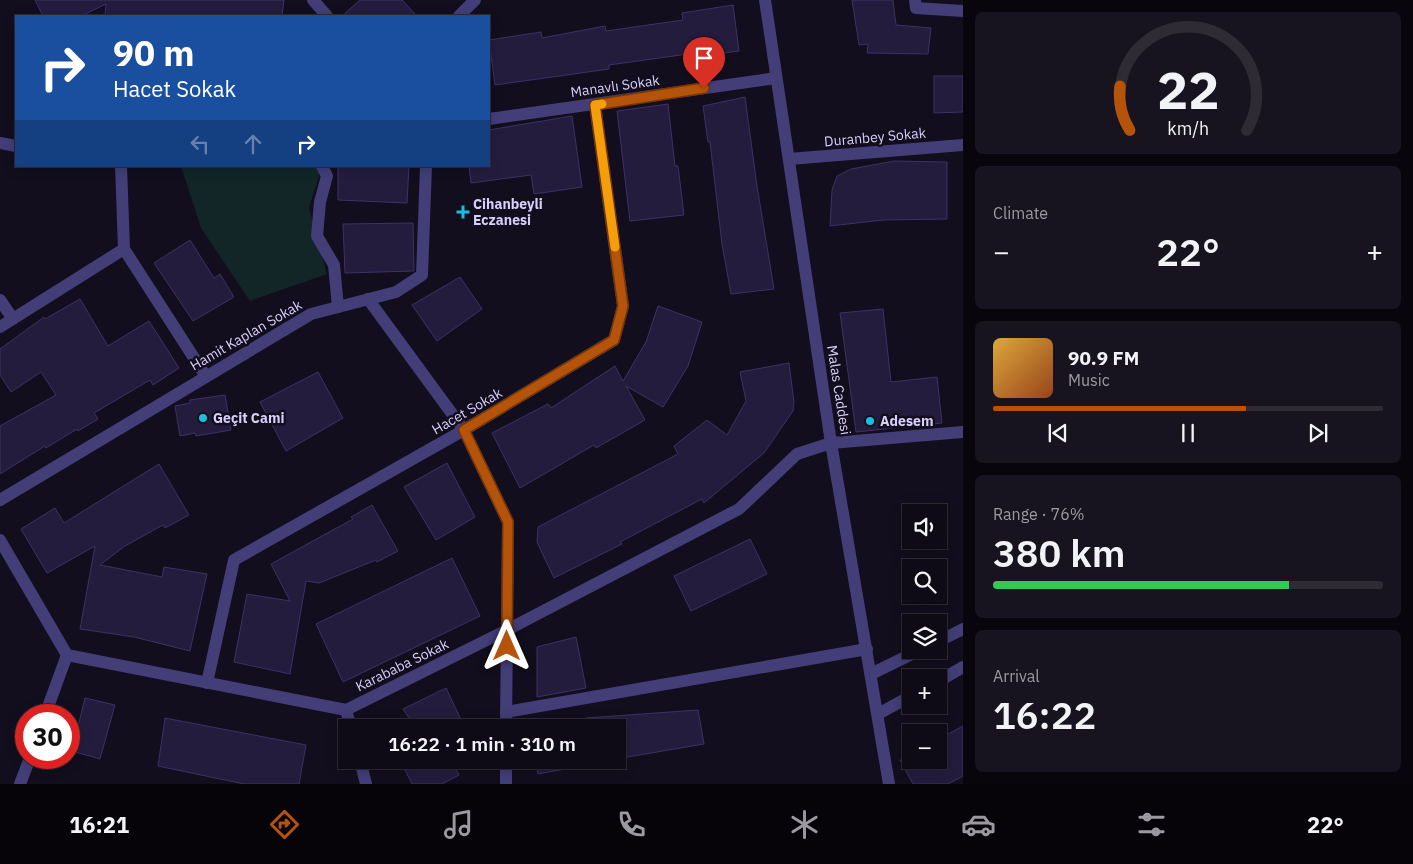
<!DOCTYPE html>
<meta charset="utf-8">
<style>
:root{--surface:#0e0a16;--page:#17131f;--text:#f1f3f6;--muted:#9b9aa1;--line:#2e2b35;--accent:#b45309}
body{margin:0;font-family:"IBM Plex Sans",sans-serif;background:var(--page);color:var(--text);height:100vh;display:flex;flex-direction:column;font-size:19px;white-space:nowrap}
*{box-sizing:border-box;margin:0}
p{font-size:16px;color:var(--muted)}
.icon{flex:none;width:28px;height:28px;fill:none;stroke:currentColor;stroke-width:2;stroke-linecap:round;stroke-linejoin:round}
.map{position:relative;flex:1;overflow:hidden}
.drawer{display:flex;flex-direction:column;gap:12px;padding:12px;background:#08060c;width:450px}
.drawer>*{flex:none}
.guide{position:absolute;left:15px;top:15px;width:475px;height:152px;border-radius:0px;box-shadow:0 2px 12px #0003,0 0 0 1px var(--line);background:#1a4fa0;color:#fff;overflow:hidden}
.buttons{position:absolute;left:902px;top:504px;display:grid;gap:10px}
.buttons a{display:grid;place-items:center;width:45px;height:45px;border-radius:0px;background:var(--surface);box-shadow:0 2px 12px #0003,0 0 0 1px var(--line);font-size:25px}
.speed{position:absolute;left:15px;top:704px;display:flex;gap:10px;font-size:25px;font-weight:700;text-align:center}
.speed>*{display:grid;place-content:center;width:65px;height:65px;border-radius:50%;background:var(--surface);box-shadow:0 2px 12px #0003,0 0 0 1px var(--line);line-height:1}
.speed .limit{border:8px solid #d22;background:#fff;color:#111}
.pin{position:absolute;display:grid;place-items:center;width:42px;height:42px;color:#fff;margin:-51px -21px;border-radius:50% 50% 50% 0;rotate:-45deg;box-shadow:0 0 5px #0007}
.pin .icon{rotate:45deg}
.me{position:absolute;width:55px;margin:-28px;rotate:0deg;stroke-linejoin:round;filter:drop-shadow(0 0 4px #0008)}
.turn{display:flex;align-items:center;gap:18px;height:105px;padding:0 15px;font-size:22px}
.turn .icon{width:65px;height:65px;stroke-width:2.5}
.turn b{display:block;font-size:35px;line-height:42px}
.lanes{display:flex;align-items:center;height:48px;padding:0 15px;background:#0003;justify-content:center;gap:25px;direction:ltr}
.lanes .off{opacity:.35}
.big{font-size:38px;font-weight:600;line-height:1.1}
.drawer .card{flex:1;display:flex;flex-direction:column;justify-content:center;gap:8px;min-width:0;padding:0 18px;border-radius:8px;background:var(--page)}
.drawer .dial{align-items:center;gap:0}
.dial svg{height:130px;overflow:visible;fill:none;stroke:var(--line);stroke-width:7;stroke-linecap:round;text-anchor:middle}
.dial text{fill:var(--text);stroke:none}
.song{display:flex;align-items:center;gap:15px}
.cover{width:60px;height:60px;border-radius:8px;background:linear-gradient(135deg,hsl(40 70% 55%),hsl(20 70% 35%))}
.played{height:5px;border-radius:2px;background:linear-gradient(90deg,var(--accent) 65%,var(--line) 65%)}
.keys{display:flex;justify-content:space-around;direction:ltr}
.heat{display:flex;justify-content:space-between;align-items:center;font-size:28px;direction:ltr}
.charge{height:8px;border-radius:4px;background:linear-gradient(90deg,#34c759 76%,var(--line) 0)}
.trip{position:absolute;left:338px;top:719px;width:288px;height:50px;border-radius:0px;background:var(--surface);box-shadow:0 2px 12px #0003,0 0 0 1px var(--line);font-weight:600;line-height:50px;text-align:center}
.tab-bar{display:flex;height:80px;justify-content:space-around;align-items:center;background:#060409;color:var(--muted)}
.tab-bar .icon{width:35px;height:35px}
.tab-bar .selected{color:var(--accent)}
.tab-bar b{font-size:22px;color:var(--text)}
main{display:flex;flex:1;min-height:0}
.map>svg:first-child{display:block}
.green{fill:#122627}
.building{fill:#241c3c;stroke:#3e3166}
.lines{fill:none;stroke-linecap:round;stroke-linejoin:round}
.minor{stroke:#433e78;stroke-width:12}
.route-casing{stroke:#753606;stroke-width:12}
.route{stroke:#b45309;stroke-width:9}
.slow{stroke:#f59e0b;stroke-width:9}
.poi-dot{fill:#17c0de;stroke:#120e1d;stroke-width:2}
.labels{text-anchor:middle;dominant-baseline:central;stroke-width:5;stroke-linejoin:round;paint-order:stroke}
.street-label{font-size:14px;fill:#d7cffa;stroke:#120e1d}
.poi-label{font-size:14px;font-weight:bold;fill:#d7cffa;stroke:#120e1d;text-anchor:start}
</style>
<main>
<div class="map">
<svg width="963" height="784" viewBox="0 0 963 784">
<rect width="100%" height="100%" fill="#120e1d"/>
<polygon class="green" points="181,166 319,166 319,176 309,208 327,274 250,301 201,228"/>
<g class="building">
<polygon points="35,0 284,0 282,16 105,16 106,4 81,16 43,16"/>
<polygon points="360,0 402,0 417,16 342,16"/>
<polygon points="852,0 893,0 896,25 931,28 928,54 867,53 868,44 859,45"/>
<polygon points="733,5 739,51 688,58 688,54 609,65 609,69 495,85 489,40 541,32 542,38 605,26 606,31 683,20 682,13"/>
<polygon points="934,76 963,76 963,112 934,113"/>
<polygon points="745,97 757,186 774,289 731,294 722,244 710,142 708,142 703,106"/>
<polygon points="668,104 675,166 678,166 684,215 630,221 617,111"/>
<polygon points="572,116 582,187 534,194 531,175 471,183 469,166 489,166 489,130"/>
<polygon points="894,161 947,162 947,219 883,220 830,226 832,190 837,176 851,169"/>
<polygon points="338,166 409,166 407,203 338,200"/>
<polygon points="413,223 414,271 345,273 343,224"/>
<polygon points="190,240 214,278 220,274 234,297 193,321 154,263"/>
<polygon points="460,277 482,309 437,341 412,305"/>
<polygon points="80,299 108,346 149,321 179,368 153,385 150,380 94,413 98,419 78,431 77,429 46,448 45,446 0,474 0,426 56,395 41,372 11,392 0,375 0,349 44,317 45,319"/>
<polygon points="658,306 702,322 688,366 663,407 626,386 645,420 596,448 594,445 520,488 492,433 548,404 551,408 615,366 623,381 646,342"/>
<polygon points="883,309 891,382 937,377 942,423 856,432 840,313"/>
<polygon points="789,363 794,402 793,411 764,453 704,503 702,499 620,542 622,544 554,578 537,542 538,527 678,454 674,446 707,420 727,435 746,401 740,372"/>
<polygon points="318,372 343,418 286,451 260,402"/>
<polygon points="225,395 231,430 196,436 195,433 180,436 175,406 190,403 190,400"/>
<polygon points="447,463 475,517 436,540 404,487"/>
<polygon points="159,464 189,515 165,528 163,525 125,546 100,565 162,577 164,567 207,574 190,651 134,637 80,629 95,546 47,573 21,529 55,508 64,523"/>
<polygon points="372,505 398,551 377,562 376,560 319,583 306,581 290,674 234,662 247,594 290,601 271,564 353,519 351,517"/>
<polygon points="750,539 767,574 691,611 674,576"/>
<polygon points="452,558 480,616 343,682 316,624"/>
<polygon points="576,637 586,688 537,697 537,647"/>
<polygon points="446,688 465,728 416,728 403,709"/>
<polygon points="85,698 115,705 100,759 72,751"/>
<polygon points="698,710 704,744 616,759 616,728 586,728 586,718"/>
<polygon points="165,718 306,745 299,784 244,784 158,766"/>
<polygon points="963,726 963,776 948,784 913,784 900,760 939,760 939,739"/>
<polygon points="400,760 451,760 459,775 442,784 412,784"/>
<polygon points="536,760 576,760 576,767 538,774"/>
</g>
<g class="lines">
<g class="minor">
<polyline points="313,0 327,16"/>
<polyline points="765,0 831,443 889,784"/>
<polyline points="915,0 916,8 963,11"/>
<polyline points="459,16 475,0"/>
<polyline points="489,119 776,78"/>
<polyline points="0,143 16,146"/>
<polyline points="789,159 963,145"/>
<polyline points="121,166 124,249 205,375"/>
<polyline points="322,166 327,176 320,202 317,236 334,265 338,307"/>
<polyline points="368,299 464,430 508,522 506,728"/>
<polyline points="0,300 13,319"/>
<polyline points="0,327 124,249"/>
<polyline points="0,500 311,314 396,292 422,275 426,166"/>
<polyline points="0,540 67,655 346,710 507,630 739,509 797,454 831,443 963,432"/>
<polyline points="939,641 963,629"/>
<polyline points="871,674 920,650"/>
<polyline points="939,681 963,667"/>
<polyline points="207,683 234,560 464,430 614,340 623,306 595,105"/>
<polyline points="346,710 351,728"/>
<polyline points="506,712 867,649"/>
<polyline points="878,714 911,696"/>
<polyline points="45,715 67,655"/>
<polyline points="360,760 366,784"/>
<polyline points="20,784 30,758"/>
<polyline points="506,784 506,760"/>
</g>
</g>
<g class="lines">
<g class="route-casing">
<polyline id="route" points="507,646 508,522 464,430 614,340 623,306 595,105 704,88"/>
</g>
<use href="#route" class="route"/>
<polyline class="slow" points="602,104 595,105 615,247"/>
</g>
<g class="poi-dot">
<path d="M460.5 204.5h5v5h5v5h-5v5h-5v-5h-5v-5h5z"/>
<circle cx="203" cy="418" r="5"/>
<circle cx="870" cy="421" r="5"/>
</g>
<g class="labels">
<g class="street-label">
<text transform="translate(615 86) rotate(-8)">Manavlı Sokak</text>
<text transform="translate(875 137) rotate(-5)">Duranbey Sokak</text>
<text transform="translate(246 335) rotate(-30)">Hamit Kaplan Sokak</text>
<text transform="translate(839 390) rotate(81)">Malas Caddesi</text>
<text transform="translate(467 411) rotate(-30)">Hacet Sokak</text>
<text transform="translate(402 665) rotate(-26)">Karababa Sokak</text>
</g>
<g class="poi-label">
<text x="473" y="204">Cihanbeyli<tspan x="473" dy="16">Eczanesi</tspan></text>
<text x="213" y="418">Geçit Cami</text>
<text x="880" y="421">Adesem</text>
</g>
</g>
</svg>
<div class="buttons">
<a><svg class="icon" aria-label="sound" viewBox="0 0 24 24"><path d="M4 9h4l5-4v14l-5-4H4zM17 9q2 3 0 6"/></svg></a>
<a><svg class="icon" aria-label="search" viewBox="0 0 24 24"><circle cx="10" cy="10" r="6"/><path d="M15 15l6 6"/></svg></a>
<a><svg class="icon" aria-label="layers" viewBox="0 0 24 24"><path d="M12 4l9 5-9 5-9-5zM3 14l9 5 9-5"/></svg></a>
<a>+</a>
<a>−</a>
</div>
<div class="speed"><div class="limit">30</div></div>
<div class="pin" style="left:704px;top:88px;background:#d93025"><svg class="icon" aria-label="arrive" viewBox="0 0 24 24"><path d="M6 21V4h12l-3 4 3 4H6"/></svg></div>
<svg class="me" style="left:507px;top:646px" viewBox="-20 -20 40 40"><path d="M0-17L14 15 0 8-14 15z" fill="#b45309" stroke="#fff" stroke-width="4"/></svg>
<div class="trip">16:22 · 1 min · 310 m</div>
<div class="guide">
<div class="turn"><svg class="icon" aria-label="right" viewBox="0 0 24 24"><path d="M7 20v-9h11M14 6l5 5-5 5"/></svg><div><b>90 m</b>Hacet Sokak</div></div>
<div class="lanes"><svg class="icon off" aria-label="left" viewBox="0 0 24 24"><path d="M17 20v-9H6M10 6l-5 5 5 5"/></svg><svg class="icon off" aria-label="ahead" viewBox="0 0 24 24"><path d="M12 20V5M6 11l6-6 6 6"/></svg><svg class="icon" aria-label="right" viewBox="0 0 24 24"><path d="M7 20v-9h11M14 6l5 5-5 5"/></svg></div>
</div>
</div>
<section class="drawer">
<div class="card dial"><svg viewBox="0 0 100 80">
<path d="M14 69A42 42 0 1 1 86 69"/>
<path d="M14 69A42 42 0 0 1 8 42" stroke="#b45309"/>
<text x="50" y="56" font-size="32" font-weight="700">22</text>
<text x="50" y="72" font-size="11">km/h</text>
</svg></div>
<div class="card"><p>Climate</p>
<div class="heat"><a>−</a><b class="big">22°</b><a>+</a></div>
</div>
<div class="card">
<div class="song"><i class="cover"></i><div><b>90.9 FM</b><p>Music</p></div></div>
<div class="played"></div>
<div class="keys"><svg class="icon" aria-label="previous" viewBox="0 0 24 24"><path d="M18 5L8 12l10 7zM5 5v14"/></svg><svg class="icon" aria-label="pause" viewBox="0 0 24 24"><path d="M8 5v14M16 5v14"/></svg><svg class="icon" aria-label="next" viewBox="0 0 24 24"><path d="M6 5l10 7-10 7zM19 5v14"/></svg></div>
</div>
<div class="card"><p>Range · 76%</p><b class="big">380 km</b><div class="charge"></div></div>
<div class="card"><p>Arrival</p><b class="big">16:22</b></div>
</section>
</main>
<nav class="tab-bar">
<b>16:21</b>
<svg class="icon selected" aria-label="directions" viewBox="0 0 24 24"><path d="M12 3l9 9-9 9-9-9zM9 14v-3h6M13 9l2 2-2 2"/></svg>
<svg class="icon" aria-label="music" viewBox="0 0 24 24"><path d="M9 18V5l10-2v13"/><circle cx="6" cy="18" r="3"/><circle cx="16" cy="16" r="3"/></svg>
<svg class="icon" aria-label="phone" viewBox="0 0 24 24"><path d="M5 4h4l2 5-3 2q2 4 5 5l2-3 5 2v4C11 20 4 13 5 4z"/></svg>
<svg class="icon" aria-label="climate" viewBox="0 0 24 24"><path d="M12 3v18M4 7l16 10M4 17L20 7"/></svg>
<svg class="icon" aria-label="car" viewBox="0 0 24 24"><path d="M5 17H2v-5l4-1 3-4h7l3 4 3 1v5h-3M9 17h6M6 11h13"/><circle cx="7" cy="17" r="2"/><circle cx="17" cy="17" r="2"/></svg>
<svg class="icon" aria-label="filters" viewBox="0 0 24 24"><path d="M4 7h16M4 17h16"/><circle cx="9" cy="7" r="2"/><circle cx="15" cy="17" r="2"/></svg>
<b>22°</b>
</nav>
